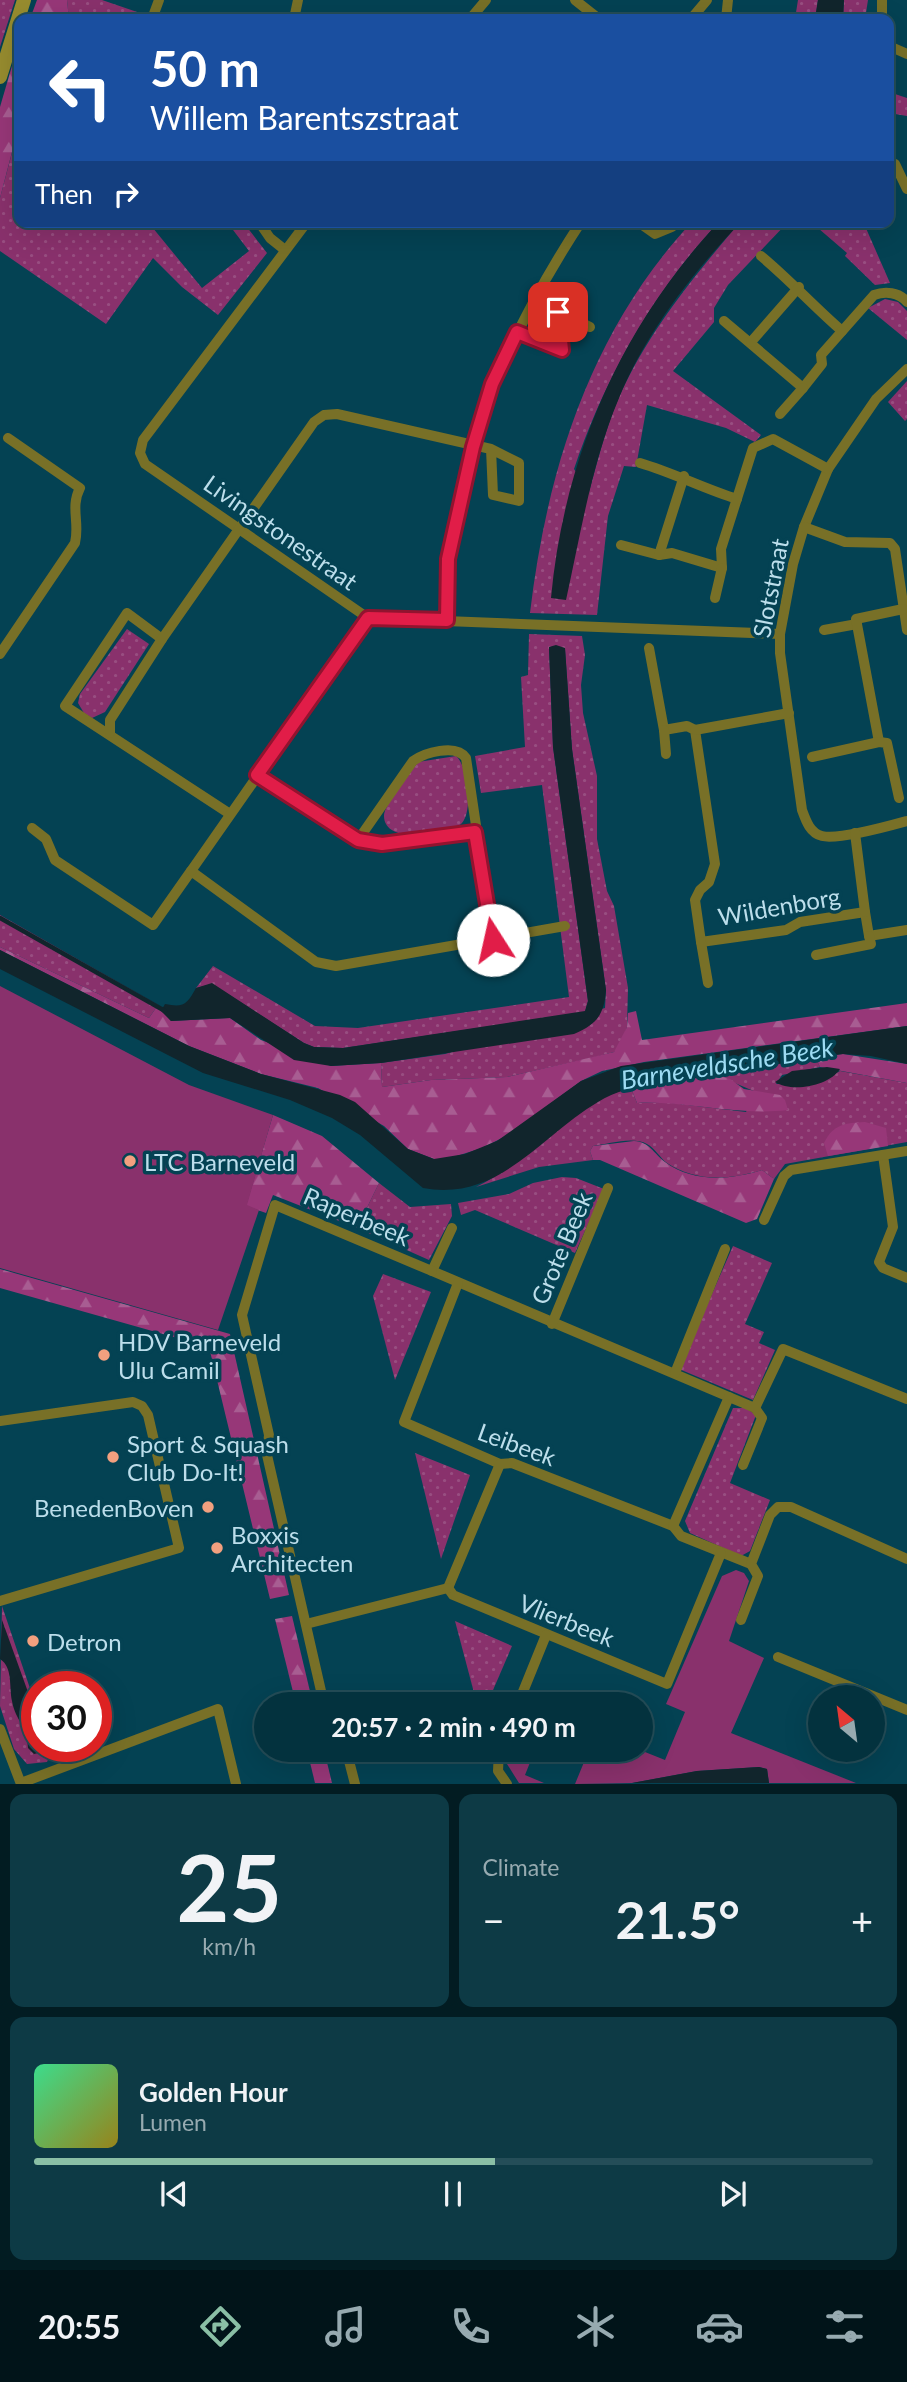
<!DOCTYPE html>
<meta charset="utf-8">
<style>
:root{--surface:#03323e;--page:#0d3a45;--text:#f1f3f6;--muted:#97aab0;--line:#244d58;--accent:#8abfa5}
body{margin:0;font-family:Lato,sans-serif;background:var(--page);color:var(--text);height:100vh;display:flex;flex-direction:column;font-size:26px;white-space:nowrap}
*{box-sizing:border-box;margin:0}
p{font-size:23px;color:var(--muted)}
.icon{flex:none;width:38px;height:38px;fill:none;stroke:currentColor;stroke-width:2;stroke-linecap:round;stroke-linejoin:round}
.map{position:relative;height:1784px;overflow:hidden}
.side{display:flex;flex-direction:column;gap:10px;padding:10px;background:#021c22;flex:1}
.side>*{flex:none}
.banner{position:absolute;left:14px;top:14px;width:880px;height:214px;border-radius:14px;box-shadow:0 7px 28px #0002,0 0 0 2px var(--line);background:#1a4fa0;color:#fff;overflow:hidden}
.needle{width:46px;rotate:331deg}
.buttons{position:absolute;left:808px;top:1685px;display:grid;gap:14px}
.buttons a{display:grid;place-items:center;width:77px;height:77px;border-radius:50%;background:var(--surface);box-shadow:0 7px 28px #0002,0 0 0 2px var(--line);font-size:35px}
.speed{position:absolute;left:21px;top:1671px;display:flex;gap:14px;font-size:35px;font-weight:700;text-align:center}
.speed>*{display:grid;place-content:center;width:91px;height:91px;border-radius:50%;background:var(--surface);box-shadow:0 7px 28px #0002,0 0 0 2px var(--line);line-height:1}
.speed .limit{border:10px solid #d22;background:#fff;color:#111}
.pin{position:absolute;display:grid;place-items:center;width:60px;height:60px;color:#fff;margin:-30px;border-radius:14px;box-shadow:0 4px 10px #0006}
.me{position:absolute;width:77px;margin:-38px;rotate:350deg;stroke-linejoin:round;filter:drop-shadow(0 0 5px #0008)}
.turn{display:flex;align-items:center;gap:24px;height:147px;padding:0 21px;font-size:32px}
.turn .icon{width:91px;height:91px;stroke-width:2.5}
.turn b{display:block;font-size:49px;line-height:60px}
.then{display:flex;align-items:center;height:66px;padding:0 21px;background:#0003;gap:14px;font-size:26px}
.big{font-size:52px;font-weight:700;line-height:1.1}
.side .tile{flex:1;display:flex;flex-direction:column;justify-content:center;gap:10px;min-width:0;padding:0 24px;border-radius:14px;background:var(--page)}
.side .dial{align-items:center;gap:0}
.dial b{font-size:91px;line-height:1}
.song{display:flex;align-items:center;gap:21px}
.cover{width:84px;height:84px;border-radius:10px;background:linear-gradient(135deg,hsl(150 70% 55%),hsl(50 70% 35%))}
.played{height:7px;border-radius:4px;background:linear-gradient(90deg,var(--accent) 55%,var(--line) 55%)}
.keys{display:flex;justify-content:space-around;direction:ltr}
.heat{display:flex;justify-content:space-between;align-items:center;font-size:38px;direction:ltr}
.side .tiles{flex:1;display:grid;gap:10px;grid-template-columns:1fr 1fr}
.tile:last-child{grid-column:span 2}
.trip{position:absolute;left:254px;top:1692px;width:399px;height:70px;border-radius:35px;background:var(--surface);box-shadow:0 7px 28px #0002,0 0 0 2px var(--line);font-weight:700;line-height:70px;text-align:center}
.dock{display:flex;height:112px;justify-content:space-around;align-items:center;background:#011419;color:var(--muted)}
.dock .icon{width:49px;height:49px}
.dock .active{color:var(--accent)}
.dock b{font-size:32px;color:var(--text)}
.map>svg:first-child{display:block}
.grass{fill:url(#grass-dots)}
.forest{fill:url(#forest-firs)}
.park{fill:#89316c}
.water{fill:#11252c}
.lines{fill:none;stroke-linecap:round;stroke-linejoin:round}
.stream{stroke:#11252c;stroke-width:4.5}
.street{stroke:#787027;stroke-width:10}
.secondary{stroke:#978c2f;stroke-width:14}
.route-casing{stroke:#92132f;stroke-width:18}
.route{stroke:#e11d48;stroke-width:12}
.poi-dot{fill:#f2a07f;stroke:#044253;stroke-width:2.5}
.labels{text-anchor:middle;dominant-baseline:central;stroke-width:7;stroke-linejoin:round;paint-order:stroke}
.street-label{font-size:24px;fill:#bcdeeb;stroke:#044253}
.poi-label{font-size:24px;fill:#bcdeeb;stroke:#044253;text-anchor:start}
.water-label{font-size:26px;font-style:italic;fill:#9ddcf3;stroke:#044253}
</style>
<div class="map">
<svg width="907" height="1784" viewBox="0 0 907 1784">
<defs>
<pattern id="grass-dots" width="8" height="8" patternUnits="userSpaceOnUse" patternTransform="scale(1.75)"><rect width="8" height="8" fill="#89316c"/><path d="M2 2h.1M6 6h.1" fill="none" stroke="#984e81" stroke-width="1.8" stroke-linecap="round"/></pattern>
<pattern id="forest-firs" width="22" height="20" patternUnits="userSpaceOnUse" patternTransform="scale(1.75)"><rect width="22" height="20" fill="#973778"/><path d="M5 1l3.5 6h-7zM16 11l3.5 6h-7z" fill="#a85d92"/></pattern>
</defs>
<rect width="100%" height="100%" fill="#044253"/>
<g class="grass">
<polygon points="0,0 15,0 0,47"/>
<polygon points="67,0 102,0 140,13 137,19 69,19"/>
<polygon points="798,0 818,0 815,19 795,19"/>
<polygon points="844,0 868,0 865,19 843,19"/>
<polygon points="889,92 907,98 907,116 889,113"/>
<polygon points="19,126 19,222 148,222 202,288 249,251 227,222 243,222 267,253 218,315 182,287 153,258 106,324 0,251 0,198"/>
<path d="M692,222H719C652,293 605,378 574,469L589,492C598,460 606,426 620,395C648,333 691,280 735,228L741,222H788L728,285L714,308V322L673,371L761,435L755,442L726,428L647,405L636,467L624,466L608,516L597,615L530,613C547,469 591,330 692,222Z"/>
<polygon points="811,222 854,222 857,228 865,226 890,283 875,285 845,256 847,253"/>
<polygon points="885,299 898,302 907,311 907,340 868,308"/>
<polygon points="907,381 907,419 905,421 888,402"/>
<polygon points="127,629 149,644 105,712 92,718 84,713 78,703 80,694"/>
<polygon points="529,634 582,636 585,655 581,685 583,713 597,776 597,839 607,891 614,906 628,988 627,1027 620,1046 614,1052 595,1057 507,1077 431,1080 382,1087 381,1063 445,1054 605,1008 606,990 572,749 565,649 549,647 553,747 588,1001 585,1012 343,1048 314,1047 304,1043 212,984 196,988 213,966 315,1026 358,1028 569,997 542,785 481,793 475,756 525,747 521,677 528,675"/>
<path d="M456,756C468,766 473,811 462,823C450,835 384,846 384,816C384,804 410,773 418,762Z"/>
<polygon points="0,915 158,1005 149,1018 0,947"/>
<path d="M815,1057L820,1067L782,1075L776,1084H816L840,1071L907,1083V1142L785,1164L774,1179L762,1170C730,1180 695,1182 667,1163C660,1158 655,1148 647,1144C633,1136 608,1144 593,1146L590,1151L593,1160L539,1167L476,1187C530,1162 574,1100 631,1088L637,1103H671L746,1112L756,1092L716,1075Z"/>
<polygon points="562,1177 576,1178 604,1189 575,1253 475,1210 461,1215 458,1203 509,1194 533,1183"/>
<polygon points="379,1183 410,1207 451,1204 452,1216 429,1260 357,1228"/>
<polygon points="733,1246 772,1263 745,1324 764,1332 759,1343 775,1350 753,1400 679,1369"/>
<polygon points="383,1274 431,1292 395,1380 373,1296"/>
<polygon points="733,1408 746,1408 756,1415 730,1483 770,1500 750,1551 741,1556 690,1533 685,1521"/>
<polygon points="415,1453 470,1475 441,1559"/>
<polygon points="2,1606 37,1709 37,1746 74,1747 50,1755 47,1762 27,1764 14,1749 0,1706"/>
<polygon points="455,1621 512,1646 487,1704 477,1704"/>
</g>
<g class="forest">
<polygon points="37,0 67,0 69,19 30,19"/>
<polygon points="14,59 19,60 19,125 0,198 0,107"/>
<polygon points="0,947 149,1018 158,1005 171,1021 230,1018 261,1040 331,1066 381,1063 382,1087 431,1080 507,1077 614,1052 627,1027 628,1013 636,1011 642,1040 907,1003 907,1026 644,1062 602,1071 581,1081 508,1135 482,1148 447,1159 434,1159 408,1149 384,1126 318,1088 261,1074 189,1046 0,950"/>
<polygon points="843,1054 907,1064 907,1083 820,1067 815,1057"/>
<path d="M716,1075L730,1079L744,1089L780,1095L785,1100L788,1110C737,1116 688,1101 637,1103L631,1088Z"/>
<polygon points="273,1115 322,1136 379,1183 357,1228 273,1195 266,1213 246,1206"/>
<path d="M865,1122L886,1128L888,1146L828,1156L824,1143C833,1124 846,1123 865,1122Z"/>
<path d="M634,1141C650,1142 653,1153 665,1162C693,1183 730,1180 762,1170L774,1179L757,1219L746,1223L600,1160H593L590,1151L593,1146Z"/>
<polygon points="0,1269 230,1334 289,1595 270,1599 209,1347 0,1288"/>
<polygon points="292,1616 313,1704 296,1704 275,1619"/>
<polygon points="307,1750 324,1750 332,1783 315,1783"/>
</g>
<g class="park">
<polygon points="0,986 189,1085 273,1115 247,1205 259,1210 218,1330 0,1268"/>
<polygon points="736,1570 744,1573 749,1581 729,1641 764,1658 731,1733 856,1783 769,1783 767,1769 759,1767 697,1771 632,1783 575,1784 589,1750 611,1756 613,1750 640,1750 665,1760 685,1712 666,1704 722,1576"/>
<polygon points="509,1750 535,1750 525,1775 544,1783 519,1783 507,1764"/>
</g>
<g class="water">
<polygon points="818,0 844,0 843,19 815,19"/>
<path d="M719,222H741C693,272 645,334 619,398C592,462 581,532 566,600L551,598C564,457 621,326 719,222Z"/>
<path d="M556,645L565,648L572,749L606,990C604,1015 597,1024 574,1034L381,1063L331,1066L294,1060L230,1018L171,1021L161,1011L165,1004C184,1008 187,1004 196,988L212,983L304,1043L314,1047L343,1048L585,1011L588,1001L553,747L549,647Z"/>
<path d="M0,950L189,1046L261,1074L340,1095L355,1102L408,1149L434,1159L465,1154L497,1141L581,1081L621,1066L907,1026V1064L871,1056L843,1054C801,1059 759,1068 717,1075C678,1081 632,1081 598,1102C540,1136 499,1202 423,1188L360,1135L332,1118L290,1100L203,1073L0,969Z"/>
<path d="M827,1067L840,1069C829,1086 792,1093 775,1082L792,1071Z"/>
<path d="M2,1620L37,1717V1746L62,1747L60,1748L34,1754L28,1748C27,1723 16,1723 12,1701C9,1687 13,1667 0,1659Z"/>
<polygon points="759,1767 767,1769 769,1783 632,1783 697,1771"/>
</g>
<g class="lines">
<polyline class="stream" points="0,918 165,1011"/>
<g class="street">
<polyline points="575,0 599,19"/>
<polyline points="152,19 159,0"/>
<polyline points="294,19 298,0"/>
<polyline points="470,19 486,0"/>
<polyline points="691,19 707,0"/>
<polyline points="726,19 728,0"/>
<polyline points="882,19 882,0"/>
<polyline points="889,46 907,54"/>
<polyline points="895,164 907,189"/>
<polyline points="259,222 270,238 285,250"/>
<polyline points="307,222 143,440 140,453 145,464 368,618 780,634"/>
<polyline points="638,222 655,234 672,227 674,222"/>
<path d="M761,256C790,280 813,306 842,331"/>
<path d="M724,321L803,388L822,364L821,355L874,295C885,291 899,292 907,302"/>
<polyline points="518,332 562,350 558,311 590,327"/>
<polyline points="751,342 799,287"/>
<path d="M907,369L876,399L828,469L804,527L793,564L780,634V653L802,810C806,821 810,833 822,836C839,840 889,826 907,821"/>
<polyline points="780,414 803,388"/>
<path d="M640,463C674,473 702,488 737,499"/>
<polyline points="804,527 845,542 890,543 895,549 907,630"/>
<polyline points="621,545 659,555 672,553 722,568 721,549 753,448 773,439 828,469"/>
<polyline points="659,555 684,476"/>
<polyline points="715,598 722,568"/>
<path d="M447,620C451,469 499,347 581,222"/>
<polyline points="824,630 857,624"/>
<polyline points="162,639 127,613 65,706 230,814"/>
<polyline points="649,648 664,730 687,726 695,730 715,864 709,882 700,890 695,900 701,942 786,930 800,922 865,912 869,936 907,930"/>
<path d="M0,654L75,543C80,523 70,507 80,488L8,438"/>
<polyline points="664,730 666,754"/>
<polyline points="695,730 789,713"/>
<polyline points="110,733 110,720 162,639 314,422 324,415 337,414 491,449 519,463 519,501 493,495 491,449"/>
<polyline points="879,742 856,619 903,609"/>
<polyline points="812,757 879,742 887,743 899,798"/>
<polyline points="257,775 358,840 381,844 475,832"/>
<polyline points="32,828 46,839 55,860 153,925 191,871 316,962 336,966 565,926"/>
<polyline points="855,833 865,912"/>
<path d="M358,840L413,761C424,753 456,743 466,758L493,940"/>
<polyline points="191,871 368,618"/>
<polyline points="701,942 708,983"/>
<polyline points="816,955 871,944 869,936"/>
<polyline points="883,1155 893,1227 879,1262 883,1268 907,1278"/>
<polyline points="764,1220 784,1176 791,1170 907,1151"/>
<polyline points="452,1228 432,1271 729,1397"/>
<polyline points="458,1283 404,1422 500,1464 512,1463 673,1526 681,1536 751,1564"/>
<polyline points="552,1324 608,1188"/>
<polyline points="675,1373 725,1249"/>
<polyline points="0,1421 133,1402 142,1406 148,1415 179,1548 0,1601"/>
<polyline points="743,1465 762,1418 755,1408"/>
<polyline points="673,1526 729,1397 755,1408 783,1349 907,1399"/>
<polyline points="448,1588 453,1595 667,1684 721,1553"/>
<polyline points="448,1588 500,1464"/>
<polyline points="741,1620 758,1576 751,1564 770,1515 778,1507 791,1507 907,1559"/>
<polyline points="306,1624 448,1588"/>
<polyline points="778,1657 907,1710"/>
<polyline points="324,1704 267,1455 269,1435 242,1315 275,1205 432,1271"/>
<polyline points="518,1704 546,1635"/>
<polyline points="0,1729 21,1784"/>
<polyline points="341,1750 348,1757 355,1784"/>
<polyline points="499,1750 498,1771 507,1784"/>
<polyline points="21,1783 218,1709 236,1784"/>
</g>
<polyline class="secondary" points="0,77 24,0"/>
</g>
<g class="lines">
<g class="route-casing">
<polyline id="route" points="493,940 475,832 382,844 358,840 257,775 368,618 447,620 448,559 473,447 492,384 517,332 562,350 558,312"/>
</g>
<use href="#route" class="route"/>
</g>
<g class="poi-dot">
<circle cx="130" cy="1161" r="7"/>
<circle cx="104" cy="1355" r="7"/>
<circle cx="113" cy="1457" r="7"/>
<circle cx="208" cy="1507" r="7"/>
<circle cx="217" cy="1548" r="7"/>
<circle cx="33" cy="1641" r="7"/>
</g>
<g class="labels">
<g class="street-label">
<text transform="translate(281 532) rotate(35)">Livingstonestraat</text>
<text transform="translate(770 588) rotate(-79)">Slotstraat</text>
<text transform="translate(779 906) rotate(-10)">Wildenborg</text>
<text transform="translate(357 1216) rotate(23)">Raperbeek</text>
<text transform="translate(561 1248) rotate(-67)">Grote Beek</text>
<text transform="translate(517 1444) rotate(20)">Leibeek</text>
<text transform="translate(567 1620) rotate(22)">Vlierbeek</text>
</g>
<g class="poi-label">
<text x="144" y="1161">LTC Barneveld</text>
<text x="118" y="1341">HDV Barneveld<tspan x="118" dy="28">Ulu Camil</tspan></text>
<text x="127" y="1443">Sport &amp; Squash<tspan x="127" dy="28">Club Do-It!</tspan></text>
<text x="194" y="1507" text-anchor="end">BenedenBoven</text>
<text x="231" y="1534">Boxxis<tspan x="231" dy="28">Architecten</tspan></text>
<text x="47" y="1641">Detron</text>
</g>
<g class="water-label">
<text transform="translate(727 1063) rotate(-9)">Barneveldsche Beek</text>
</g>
</g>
</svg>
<div class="buttons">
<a><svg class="needle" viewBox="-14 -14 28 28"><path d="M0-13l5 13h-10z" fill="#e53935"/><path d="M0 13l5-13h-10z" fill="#97aab0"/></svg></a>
</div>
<div class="speed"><div class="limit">30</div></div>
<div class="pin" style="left:558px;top:312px;background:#d93025"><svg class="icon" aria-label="arrive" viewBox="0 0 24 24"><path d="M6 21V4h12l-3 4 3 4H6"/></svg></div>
<svg class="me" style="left:493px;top:940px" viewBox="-20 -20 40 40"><circle r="19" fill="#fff"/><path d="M0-13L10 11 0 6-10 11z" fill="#e11d48"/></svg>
<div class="trip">20:57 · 2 min · 490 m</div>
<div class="banner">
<div class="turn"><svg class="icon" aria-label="left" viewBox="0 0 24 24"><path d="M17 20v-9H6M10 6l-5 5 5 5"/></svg><div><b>50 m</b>Willem Barentszstraat</div></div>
<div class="then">Then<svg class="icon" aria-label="right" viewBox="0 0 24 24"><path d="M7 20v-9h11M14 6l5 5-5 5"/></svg></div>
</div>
</div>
<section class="side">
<div class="tiles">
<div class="tile dial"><b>25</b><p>km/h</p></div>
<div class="tile"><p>Climate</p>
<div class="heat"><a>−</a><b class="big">21.5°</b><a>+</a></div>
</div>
<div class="tile">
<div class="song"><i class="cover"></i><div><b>Golden Hour</b><p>Lumen</p></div></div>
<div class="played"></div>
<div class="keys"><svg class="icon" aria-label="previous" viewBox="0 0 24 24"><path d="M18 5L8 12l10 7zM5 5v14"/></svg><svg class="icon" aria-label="pause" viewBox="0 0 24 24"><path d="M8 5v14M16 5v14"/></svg><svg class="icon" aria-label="next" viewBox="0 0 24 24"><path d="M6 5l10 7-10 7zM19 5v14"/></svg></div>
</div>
</div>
</section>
<nav class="dock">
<b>20:55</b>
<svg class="icon active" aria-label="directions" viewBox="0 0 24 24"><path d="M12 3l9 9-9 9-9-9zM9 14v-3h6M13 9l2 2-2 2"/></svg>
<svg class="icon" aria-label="music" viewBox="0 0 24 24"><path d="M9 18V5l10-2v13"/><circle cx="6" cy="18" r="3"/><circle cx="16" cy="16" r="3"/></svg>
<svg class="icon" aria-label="phone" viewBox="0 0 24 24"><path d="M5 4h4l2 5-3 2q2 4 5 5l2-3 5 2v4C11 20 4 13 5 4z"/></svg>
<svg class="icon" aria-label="climate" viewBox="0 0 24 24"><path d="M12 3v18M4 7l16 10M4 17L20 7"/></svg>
<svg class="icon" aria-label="car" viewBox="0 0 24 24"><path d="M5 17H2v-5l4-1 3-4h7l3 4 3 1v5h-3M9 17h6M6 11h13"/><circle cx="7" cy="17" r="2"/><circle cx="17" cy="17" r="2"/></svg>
<svg class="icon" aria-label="filters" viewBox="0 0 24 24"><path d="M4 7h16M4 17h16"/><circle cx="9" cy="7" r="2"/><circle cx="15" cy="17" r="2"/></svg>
</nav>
